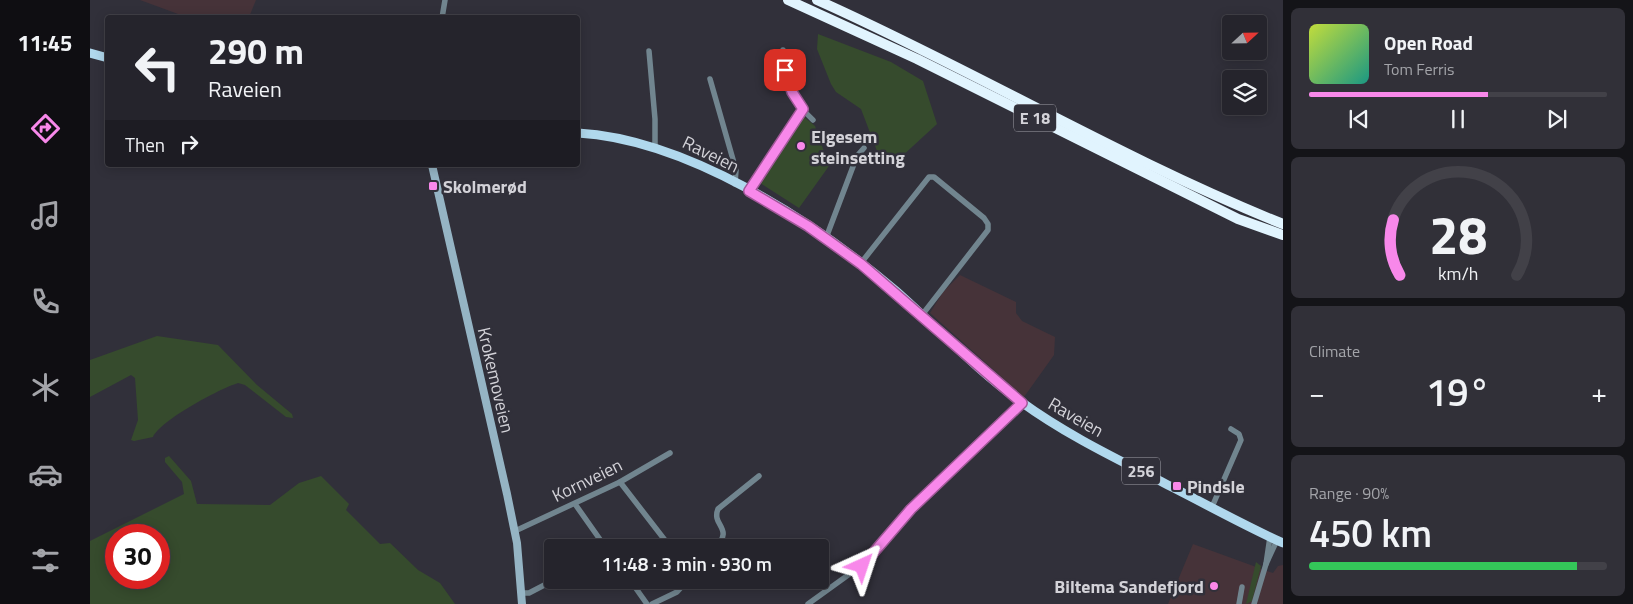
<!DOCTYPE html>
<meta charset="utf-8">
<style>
:root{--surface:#25242c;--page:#313038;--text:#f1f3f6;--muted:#a3a4a9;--line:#424148;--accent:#f888ea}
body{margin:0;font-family:"Titillium Web",sans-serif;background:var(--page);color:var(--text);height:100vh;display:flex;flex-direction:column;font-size:19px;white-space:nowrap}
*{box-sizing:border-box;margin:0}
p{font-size:16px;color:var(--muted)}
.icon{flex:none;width:28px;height:28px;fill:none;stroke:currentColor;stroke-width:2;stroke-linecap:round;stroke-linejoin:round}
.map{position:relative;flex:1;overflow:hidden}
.details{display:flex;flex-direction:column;gap:8px;padding:8px;background:#141418;width:350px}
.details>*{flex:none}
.top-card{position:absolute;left:15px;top:15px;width:475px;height:152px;border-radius:5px;box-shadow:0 2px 12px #0003,0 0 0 1px var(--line);background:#25242c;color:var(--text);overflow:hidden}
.needle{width:32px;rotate:68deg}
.buttons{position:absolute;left:1132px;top:15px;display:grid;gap:10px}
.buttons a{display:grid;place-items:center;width:45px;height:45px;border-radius:5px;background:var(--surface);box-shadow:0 2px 12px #0003,0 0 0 1px var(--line);font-size:25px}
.speed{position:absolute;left:15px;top:524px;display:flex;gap:10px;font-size:25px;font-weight:700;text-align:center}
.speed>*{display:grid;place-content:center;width:65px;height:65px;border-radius:50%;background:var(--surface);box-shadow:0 2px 12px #0003,0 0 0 1px var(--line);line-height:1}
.speed .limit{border:8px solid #d22;background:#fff;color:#111}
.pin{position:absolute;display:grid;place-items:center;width:42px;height:42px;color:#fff;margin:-21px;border-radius:10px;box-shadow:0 2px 8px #0006}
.me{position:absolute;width:55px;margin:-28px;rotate:42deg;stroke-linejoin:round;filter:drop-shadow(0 0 4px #0008)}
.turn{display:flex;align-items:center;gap:18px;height:105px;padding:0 20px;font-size:22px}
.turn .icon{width:65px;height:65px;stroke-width:2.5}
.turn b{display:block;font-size:35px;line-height:42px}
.then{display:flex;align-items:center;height:48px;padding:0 20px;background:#0003;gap:10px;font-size:19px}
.big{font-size:38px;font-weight:600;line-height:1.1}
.details .widget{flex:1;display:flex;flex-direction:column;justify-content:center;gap:8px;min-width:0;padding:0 18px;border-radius:8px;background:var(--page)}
.details .dial{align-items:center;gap:0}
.dial svg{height:130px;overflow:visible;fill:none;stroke:var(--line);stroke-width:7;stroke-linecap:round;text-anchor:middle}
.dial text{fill:var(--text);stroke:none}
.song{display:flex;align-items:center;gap:15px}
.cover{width:60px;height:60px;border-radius:8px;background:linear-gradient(135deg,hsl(70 70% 55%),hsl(170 70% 35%))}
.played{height:5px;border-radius:2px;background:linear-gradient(90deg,var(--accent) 60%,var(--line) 60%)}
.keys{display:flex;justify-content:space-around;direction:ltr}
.heat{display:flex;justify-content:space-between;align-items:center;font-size:28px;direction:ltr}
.charge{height:8px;border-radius:4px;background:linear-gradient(90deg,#34c759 90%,var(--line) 0)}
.trip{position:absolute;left:454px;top:539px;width:285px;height:50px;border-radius:5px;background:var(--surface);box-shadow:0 2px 12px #0003,0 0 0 1px var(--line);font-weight:600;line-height:50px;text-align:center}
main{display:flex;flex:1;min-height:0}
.tab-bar{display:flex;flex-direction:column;width:90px;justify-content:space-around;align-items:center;background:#0f0e12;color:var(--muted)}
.tab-bar .icon{width:35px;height:35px}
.tab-bar .selected{color:var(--accent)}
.tab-bar b{font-size:22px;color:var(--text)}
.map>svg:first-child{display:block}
.industrial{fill:#463339}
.green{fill:#364b2d;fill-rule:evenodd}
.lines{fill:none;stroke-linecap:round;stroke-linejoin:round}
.minor{stroke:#71858f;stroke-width:5.5}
.secondary{stroke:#95b4c4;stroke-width:8}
.primary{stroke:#b0d8ed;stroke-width:9}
.motorway{stroke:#e1f4fe;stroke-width:10}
.route-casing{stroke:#a15898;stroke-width:12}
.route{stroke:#f888ea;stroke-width:9}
.poi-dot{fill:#f888ea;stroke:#31303a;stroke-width:2}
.labels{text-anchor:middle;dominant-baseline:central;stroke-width:5;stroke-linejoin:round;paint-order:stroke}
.shield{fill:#31303a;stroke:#a2a1a9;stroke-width:1}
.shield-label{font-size:16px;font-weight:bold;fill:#d3d2d8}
.poi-label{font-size:18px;font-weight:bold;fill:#d3d2d8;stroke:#31303a;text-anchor:start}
.street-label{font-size:18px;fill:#d3d2d8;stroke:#31303a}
</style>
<main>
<nav class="tab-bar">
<b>11:45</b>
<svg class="icon selected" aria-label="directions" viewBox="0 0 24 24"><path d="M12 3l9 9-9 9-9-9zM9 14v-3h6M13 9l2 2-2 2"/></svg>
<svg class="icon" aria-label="music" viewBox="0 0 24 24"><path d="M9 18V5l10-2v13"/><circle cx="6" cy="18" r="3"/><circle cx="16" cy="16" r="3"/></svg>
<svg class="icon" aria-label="phone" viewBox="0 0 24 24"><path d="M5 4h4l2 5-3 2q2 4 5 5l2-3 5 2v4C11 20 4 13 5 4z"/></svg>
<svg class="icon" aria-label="climate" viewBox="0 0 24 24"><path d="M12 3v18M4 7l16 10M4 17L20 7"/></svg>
<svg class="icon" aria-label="car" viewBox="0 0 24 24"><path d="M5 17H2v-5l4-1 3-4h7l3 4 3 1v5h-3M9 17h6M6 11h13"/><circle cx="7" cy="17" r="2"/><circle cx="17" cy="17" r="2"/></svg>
<svg class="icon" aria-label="filters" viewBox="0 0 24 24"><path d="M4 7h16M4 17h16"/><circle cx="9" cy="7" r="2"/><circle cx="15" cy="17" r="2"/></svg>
</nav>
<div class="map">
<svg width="1193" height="604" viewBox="0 0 1193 604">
<rect width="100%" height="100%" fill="#31303a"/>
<g class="industrial">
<polygon points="50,0 166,0 159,17 99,18"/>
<polygon points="870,275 926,302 926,313 932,321 965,337 964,355 934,397 840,313 853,292"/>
<polygon points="1103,544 1183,573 1188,566 1193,565 1193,604 1078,604"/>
</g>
<g class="green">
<polygon points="728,34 801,62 833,81 847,124 810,158 787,151 771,109 746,92 741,84 727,49"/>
<polygon points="713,116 725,126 739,166 709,208 667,181"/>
<path d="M67,336L128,345L167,385L202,414L203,418L196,417L155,385L148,383C129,389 71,420 63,437L44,441L41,440L48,420L45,378L41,375L0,397V360Z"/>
<path d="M79,456L101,481L107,504L180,505L209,483L231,476L259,504L256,510L290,544L300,543L328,570L350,583L365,604H0V541L94,494L92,482L75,462V458ZM26,535H69V578H26Z"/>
<polygon points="1166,562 1171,566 1162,601 1156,604"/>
</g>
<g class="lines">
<g class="minor">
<polyline points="352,18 355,0"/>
<path d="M693,50C694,76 703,102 723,120"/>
<polyline points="559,51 565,119 565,146"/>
<polyline points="620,79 646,170 645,184"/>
<polyline points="659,191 713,109"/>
<polyline points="736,238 767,156 774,148"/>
<polyline points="771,263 839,177 844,177 894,218 898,224 898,230 832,315"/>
<polyline points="530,482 581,548"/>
<polyline points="485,504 516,548"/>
<polyline points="1122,507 1151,440 1149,434 1141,429"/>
<polyline points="425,531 530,482 580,453"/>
<path d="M625,548C645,528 621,526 628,509L669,476"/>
<polyline points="1176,564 1180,537"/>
<polyline points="540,580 557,604"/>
<polyline points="432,593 439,593 464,580"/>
<polyline points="562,604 587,592 597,581"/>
<polyline points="718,604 772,565 821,509 932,403"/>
<polyline points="1149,604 1152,587"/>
<polyline points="1164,604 1176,564 1187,540"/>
</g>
<polyline class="secondary" points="342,165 417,494 427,543 432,604"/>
<g class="primary">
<polyline points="0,53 18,58"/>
<path d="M488,133C596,139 724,221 806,291C847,327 885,369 930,401C975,434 1025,458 1074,483C1114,503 1153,525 1193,543"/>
</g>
<g class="motorway">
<polyline points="698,0 827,59 1148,219 1193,235"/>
<path d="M727,0C884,70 1033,160 1193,224"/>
</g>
</g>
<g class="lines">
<g class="route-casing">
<polyline id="route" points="695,70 702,92 713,109 659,191 718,226 771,264 932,403 821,509 772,566"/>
</g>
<use href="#route" class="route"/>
</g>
<g class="poi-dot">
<circle cx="711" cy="146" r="5"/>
<rect x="338" y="181" width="10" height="10" rx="2.5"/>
<rect x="1082" y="481" width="10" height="10" rx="2.5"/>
<circle cx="1124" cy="586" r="5"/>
</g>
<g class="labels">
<g class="shield">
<rect x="924" y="104.5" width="42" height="27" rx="4"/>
<rect x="1032" y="457.5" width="38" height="27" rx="4"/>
</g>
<g class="shield-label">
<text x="945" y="118">E 18</text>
<text x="1051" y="471">256</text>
</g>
<g class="poi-label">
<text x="721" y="136">Elgesem<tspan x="721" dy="21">steinsetting</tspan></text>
<text x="353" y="186">Skolmerød</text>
<text x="1097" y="486">Pindsle</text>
<text x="1114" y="586" text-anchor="end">Biltema Sandefjord</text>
</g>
<g class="street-label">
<text transform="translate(621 154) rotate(26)">Raveien</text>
<text transform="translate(406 380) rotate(77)">Krokemoveien</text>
<text transform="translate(986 417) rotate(30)">Raveien</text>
<text transform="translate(497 480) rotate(-26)">Kornveien</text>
</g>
</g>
</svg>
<div class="buttons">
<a><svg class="needle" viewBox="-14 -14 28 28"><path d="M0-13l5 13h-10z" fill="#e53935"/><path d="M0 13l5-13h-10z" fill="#a3a4a9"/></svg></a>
<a><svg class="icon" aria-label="layers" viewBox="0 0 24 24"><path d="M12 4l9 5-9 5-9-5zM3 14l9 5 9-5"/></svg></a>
</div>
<div class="speed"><div class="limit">30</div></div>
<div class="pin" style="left:695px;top:70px;background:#d93025"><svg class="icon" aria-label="arrive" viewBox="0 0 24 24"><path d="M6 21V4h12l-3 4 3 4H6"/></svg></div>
<svg class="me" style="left:772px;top:566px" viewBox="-20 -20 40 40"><path d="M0-17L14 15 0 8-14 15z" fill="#f888ea" stroke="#fff" stroke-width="4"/></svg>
<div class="trip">11:48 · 3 min · 930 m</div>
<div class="top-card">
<div class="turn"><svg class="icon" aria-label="left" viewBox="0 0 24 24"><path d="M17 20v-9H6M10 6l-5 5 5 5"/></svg><div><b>290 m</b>Raveien</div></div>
<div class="then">Then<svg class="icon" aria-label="right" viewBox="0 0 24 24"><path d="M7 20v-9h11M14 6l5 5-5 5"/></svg></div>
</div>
</div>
<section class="details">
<div class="widget">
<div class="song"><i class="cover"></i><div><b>Open Road</b><p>Tom Ferris</p></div></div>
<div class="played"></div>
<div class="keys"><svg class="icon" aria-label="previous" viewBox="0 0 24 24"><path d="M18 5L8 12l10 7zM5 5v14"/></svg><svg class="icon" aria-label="pause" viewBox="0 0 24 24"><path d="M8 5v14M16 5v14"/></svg><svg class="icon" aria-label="next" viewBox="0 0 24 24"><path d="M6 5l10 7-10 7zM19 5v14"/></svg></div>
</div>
<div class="widget dial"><svg viewBox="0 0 100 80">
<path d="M14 69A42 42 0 1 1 86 69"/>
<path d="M14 69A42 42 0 0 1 10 35" stroke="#f888ea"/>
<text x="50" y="56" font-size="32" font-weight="700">28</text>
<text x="50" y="72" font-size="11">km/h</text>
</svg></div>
<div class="widget"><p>Climate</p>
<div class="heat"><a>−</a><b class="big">19°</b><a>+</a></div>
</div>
<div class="widget"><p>Range · 90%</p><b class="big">450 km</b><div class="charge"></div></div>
</section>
</main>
